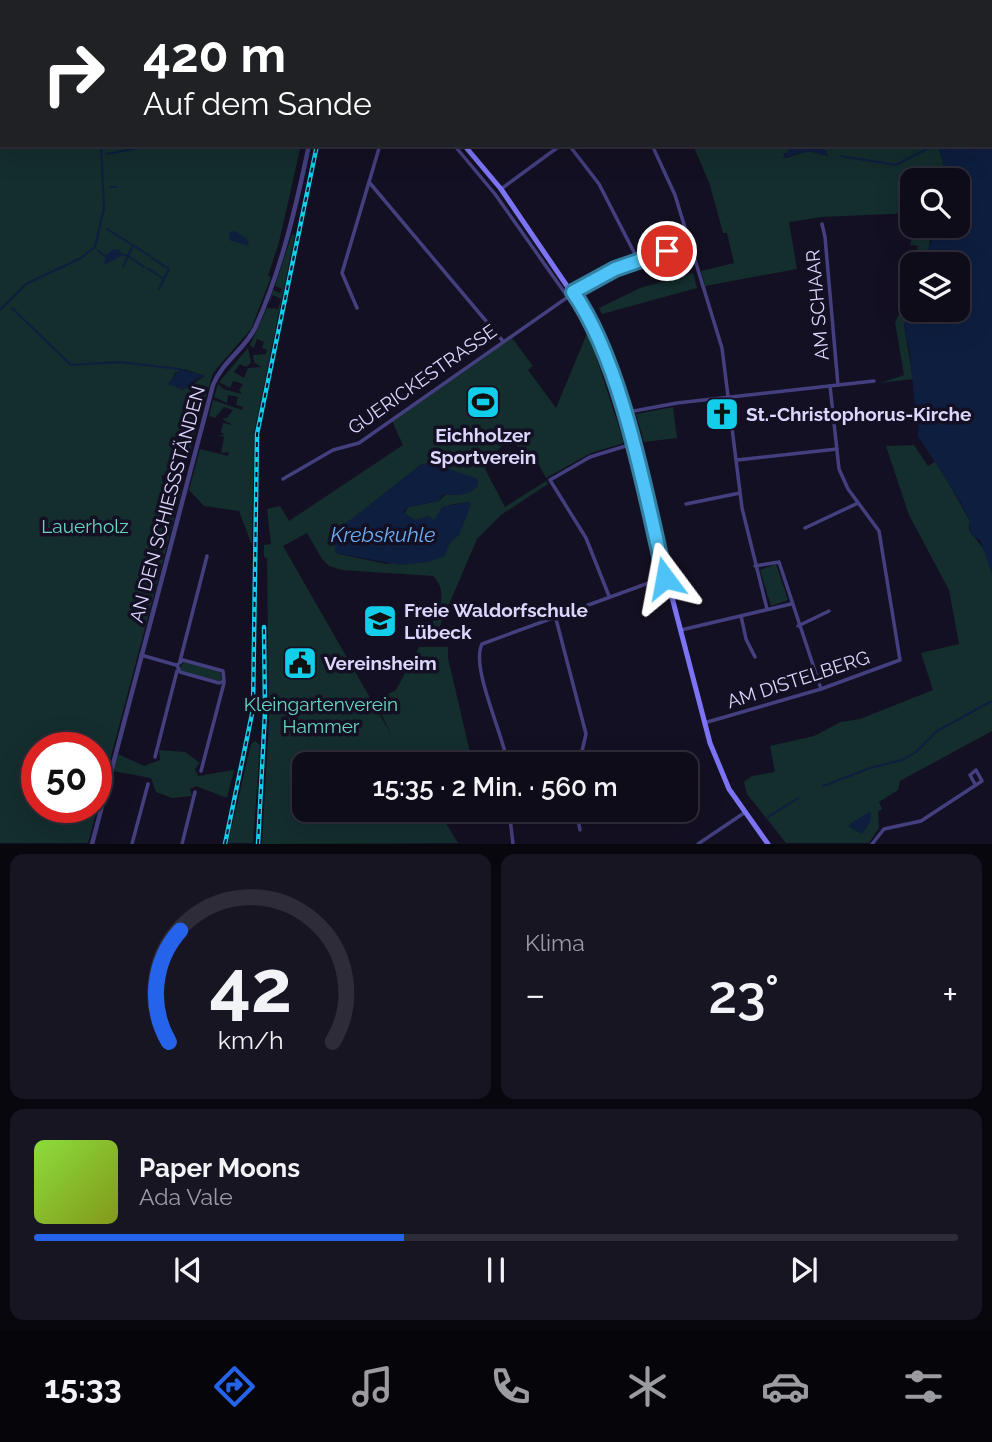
<!DOCTYPE html>
<html lang="de">
<meta charset="utf-8">
<style>
:root{--surface:#0f0c1a;--page:#181523;--text:#f1f3f6;--muted:#9b9ba2;--line:#2f2c39;--accent:#2563eb}
body{margin:0;font-family:Raleway,sans-serif;background:var(--page);color:var(--text);height:100vh;display:flex;flex-direction:column;font-size:26px;white-space:nowrap}
*{box-sizing:border-box;margin:0}
p{font-size:23px;color:var(--muted)}
.icon{flex:none;width:38px;height:38px;fill:none;stroke:currentColor;stroke-width:2;stroke-linecap:round;stroke-linejoin:round}
.map{position:relative;height:844px;overflow:hidden}
.details{display:flex;flex-direction:column;gap:10px;padding:10px;background:#08070e;flex:1}
.details>*{flex:none}
.top-card{position:absolute;left:0px;top:0px;width:992px;height:147px;box-shadow:0 7px 28px #0002,0 0 0 2px var(--line);background:#202124;color:#fff;overflow:hidden}
.fabs{position:absolute;left:900px;top:168px;display:grid;gap:14px}
.fabs a{display:grid;place-items:center;width:70px;height:70px;border-radius:14px;background:var(--surface);box-shadow:0 7px 28px #0002,0 0 0 2px var(--line);font-size:35px}
.speed{position:absolute;left:21px;top:732px;display:flex;gap:14px;font-size:35px;font-weight:700;text-align:center}
.speed>*{display:grid;place-content:center;width:91px;height:91px;border-radius:50%;background:var(--surface);box-shadow:0 7px 28px #0002,0 0 0 2px var(--line);line-height:1}
.speed .limit{border:10px solid #d22;background:#fff;color:#111}
.pin{position:absolute;display:grid;place-items:center;width:60px;height:60px;color:#fff;margin:-30px;border:4px solid #fff;border-radius:50%;box-shadow:0 2px 7px #0007}
.me{position:absolute;width:77px;margin:-38px;rotate:347deg;stroke-linejoin:round;filter:drop-shadow(0 0 5px #0008)}
.turn{display:flex;align-items:center;gap:24px;height:147px;padding:0 28px;font-size:32px}
.turn .icon{width:91px;height:91px;stroke-width:2.5}
.turn b{display:block;font-size:49px;line-height:60px}
.big{font-size:52px;font-weight:600;line-height:1.1}
.details .widget{flex:1;display:flex;flex-direction:column;justify-content:center;gap:10px;min-width:0;padding:0 24px;border-radius:14px;background:var(--page)}
.details .dial{align-items:center;gap:0}
.dial svg{height:182px;overflow:visible;fill:none;stroke:var(--line);stroke-width:7;stroke-linecap:round;text-anchor:middle}
.dial text{fill:var(--text);stroke:none}
.song{display:flex;align-items:center;gap:21px}
.cover{width:84px;height:84px;border-radius:10px;background:linear-gradient(135deg,hsl(90 70% 55%),hsl(70 70% 35%))}
.played{height:7px;border-radius:4px;background:linear-gradient(90deg,var(--accent) 40%,var(--line) 40%)}
.keys{display:flex;justify-content:space-around;direction:ltr}
.heat{display:flex;justify-content:space-between;align-items:center;font-size:38px;direction:ltr}
.details .tiles{flex:1;display:grid;gap:10px;grid-template-columns:1fr 1fr}
.widget:last-child{grid-column:span 2}
.trip{position:absolute;left:292px;top:752px;width:406px;height:70px;border-radius:14px;background:var(--surface);box-shadow:0 7px 28px #0002,0 0 0 2px var(--line);font-weight:600;line-height:70px;text-align:center}
.dock{display:flex;height:112px;justify-content:space-around;align-items:center;background:#06050a;color:var(--muted)}
.dock .icon{width:49px;height:49px}
.dock .current{color:var(--accent)}
.dock b{font-size:32px;color:var(--text)}
.map>svg:first-child{display:block}
.green{fill:#142d2d;fill-rule:evenodd}
.water{fill:#0e1e3f}
.lines{fill:none;stroke-linecap:round;stroke-linejoin:round}
.stream{stroke:#0e1e3f;stroke-width:2}
.minor{stroke:#443f7f;stroke-width:3.5}
.tertiary{stroke:#443f7f;stroke-width:4.5}
.secondary{stroke:#7c74f4;stroke-width:5}
.rail-casing{stroke:#12ceeb;stroke-width:4.5}
.rail{stroke:#141023;stroke-width:2;stroke-dasharray:5;stroke-linecap:butt}
.route-casing{stroke:#337fa1;stroke-width:18}
.route{stroke:#4fc3f7;stroke-width:12}
.labels{text-anchor:middle;dominant-baseline:central;stroke-width:7;stroke-linejoin:round;paint-order:stroke}
.street-label{font-size:19px;fill:#dcd6fc;stroke:#141023}
.poi-label{font-size:19px;font-weight:bold;fill:#dcd6fc;stroke:#141023;text-anchor:start}
.park-label{font-size:19px;fill:#67d6bf;stroke:#141023}
.water-label{font-size:21px;font-style:italic;fill:#6cb0f4;stroke:#141023}
</style>
<div class="map">
<svg width="992" height="844" viewBox="0 0 992 844">
<rect width="100%" height="100%" fill="#141023"/>
<g class="green">
<path d="M0,64L2,145H301L279,242L268,276L271,277L251,329L213,373L187,461L178,459L177,463L186,465L183,478L162,475V481L182,489L88,843H0ZM184,369L205,376L183,390L172,379L175,373ZM37,747H96V807H37Z"/>
<path d="M693,145H938L948,180H912V213L822,217L789,222L797,269L705,286L701,271L734,263L727,233H723L710,185ZM814,147L825,150L828,156L809,151L785,158L784,154L792,149L804,151Z"/>
<polygon points="916,226 938,226 930,240 927,264 914,264 918,246 910,245"/>
<polygon points="292,234 295,235 254,433 252,545 239,511 204,506 189,490 200,449 228,456 229,452 221,453 224,437 217,435 224,435 221,432 223,423 233,425 222,419 227,418 233,410 224,407 215,418 209,416 213,400 242,410 243,407 236,405 238,397 228,395 227,403 214,397 218,384 223,389 242,394 239,390 243,384 233,381 230,388 219,382 248,348 251,363 246,367 240,364 234,372 244,378 248,368 261,367 254,362 253,355 266,354 267,350 262,348 264,342 257,339 254,348 250,345 267,308 278,309 281,299 273,295 268,306 273,290 280,293 282,289 275,286"/>
<polygon points="693,273 697,288 602,314 599,308 640,288"/>
<polygon points="912,277 912,310 904,325 913,379 880,383 904,375 895,322 907,301"/>
<path d="M588,331L624,443L591,453L546,478L535,458L530,462L512,439L501,446L485,469L505,507L546,481L548,484L501,515L477,539L435,637L422,640C433,620 453,596 433,576L342,570L329,566L322,559L307,533L283,546L392,736L375,701L396,690L419,647H448V658L473,765H304V810H438L458,843L262,844L269,721L267,558L264,557V545L271,544L267,509L280,506L289,521L403,445L391,419L512,338L533,366L528,370L556,408ZM422,464L446,494L439,501L408,507L404,515L415,520H434L449,505L468,502C472,521 448,537 445,555L387,564L339,554L337,531Z"/>
<polygon points="673,407 677,438 644,442 636,414"/>
<path d="M914,445L928,466L936,461L970,521L969,530L986,552L992,574V731L900,781L898,790L879,802L882,809L878,812L879,828L869,843H786L747,794L744,782L752,776L775,772L770,746L814,736L841,722L860,719L933,690L921,653L959,644L949,590L909,515L886,446ZM871,812L866,829L850,824Z"/>
<polygon points="776,564 788,600 771,606 760,570"/>
<polygon points="184,662 220,672 222,680 218,681 182,671 180,667"/>
<polygon points="255,741 260,745 253,843 228,843 251,744"/>
<polygon points="159,750 185,752 200,763 195,769 198,776 234,770 227,798 196,786 190,789 192,796 172,798 156,792 151,778 113,771 118,754 144,766 160,760"/>
</g>
<g class="water">
<path d="M880,0H992V574L980,540L970,534V521L961,503L918,436L919,410L915,409L910,354L904,325L912,310H957V264H927C925,248 933,240 938,226H957V180H948L938,145H990V2Z"/>
<polygon points="816,147 825,150 828,156 809,151 782,158 790,149"/>
<polygon points="235,231 247,239 249,246 229,240 230,232"/>
<polygon points="113,249 120,250 121,256 104,265 106,255"/>
<polygon points="180,369 205,376 205,377 198,378 183,390 168,384"/>
<path d="M422,464L437,465L478,479V486C469,496 455,496 444,494L439,501L408,507L403,512L415,520L428,516L434,520L442,507L468,502L471,504L459,535L449,544L445,556L428,562L401,565L335,553L336,531Z"/>
<polygon points="867,813 871,812 870,822 862,834 848,826"/>
</g>
<g class="lines">
<g class="stream">
<polyline points="0,73 2,73"/>
<polyline points="831,149 832,145"/>
<polyline points="107,154 153,145"/>
<polyline points="840,156 896,165 934,145"/>
<polyline points="110,187 116,187"/>
<polyline points="107,229 150,256"/>
<polyline points="132,247 128,256 144,267"/>
<polyline points="98,251 105,256"/>
<polyline points="121,254 128,256 123,267"/>
<polyline points="152,258 169,269 164,279"/>
<polyline points="147,268 164,279 159,289"/>
<polyline points="12,308 71,365 119,362 180,369"/>
<polyline points="0,310 26,284 81,258 95,247 104,208 101,145"/>
<polyline points="823,786 870,768 902,760 916,752 937,731 992,701"/>
<polyline points="768,817 798,798"/>
</g>
<g class="minor">
<polyline points="585,0 586,2"/>
<polyline points="722,0 723,2"/>
<polyline points="91,2 92,0"/>
<polyline points="323,2 324,0"/>
<polyline points="376,2 377,0"/>
<polyline points="451,2 451,0"/>
<polyline points="521,2 521,0"/>
<polyline points="808,2 808,0"/>
<polyline points="0,9 2,9"/>
<polyline points="454,145 495,194 567,296"/>
<polyline points="569,145 599,184 638,260"/>
<polyline points="652,145 675,195 722,348 742,508 767,609"/>
<polyline points="369,182 502,340"/>
<polyline points="501,189 561,145"/>
<polyline points="822,224 825,237 838,385"/>
<polyline points="357,308 342,273 380,145"/>
<polyline points="623,413 677,403 874,381"/>
<polyline points="737,460 837,449"/>
<polyline points="283,479 333,450 359,443 595,278 638,260 690,246"/>
<polyline points="686,504 740,493"/>
<polyline points="805,528 858,503"/>
<polyline points="755,566 779,562 821,689"/>
<polyline points="609,596 586,538 550,480 590,457 632,444"/>
<polyline points="741,616 746,639 755,657"/>
<polyline points="556,619 586,734 582,751 571,765"/>
<polyline points="798,626 829,611"/>
<polyline points="681,630 791,604"/>
<polyline points="141,655 176,665"/>
<polygon points="183,660 223,671 224,681 219,683 180,672 177,665"/>
<polyline points="180,661 207,556"/>
<polyline points="704,723 821,689 900,660 879,531 848,489 839,469 830,386"/>
<polyline points="155,757 177,671"/>
<path d="M508,765C504,736 470,667 482,644L665,577"/>
<polyline points="201,771 224,683"/>
<polyline points="509,810 513,844"/>
<polyline points="576,810 580,830"/>
<polyline points="463,821 480,810"/>
<polyline points="132,844 148,784"/>
<polyline points="182,844 195,792"/>
<polyline points="698,844 744,813"/>
<polyline points="872,844 884,829 921,821 982,781 976,770 970,775 975,784"/>
</g>
<path class="tertiary" d="M92,844L213,385C222,362 244,350 255,328C281,271 296,207 309,145"/>
<g class="secondary">
<polyline points="292,0 295,2"/>
<polyline points="464,145 501,189 595,327 632,444 710,743 729,789 768,844"/>
</g>
<g class="rail-casing">
<g id="rail">
<polyline points="351,2 351,0"/>
<polyline points="225,844 253,709 257,434 317,145"/>
<polyline points="258,844 265,712 264,627"/>
</g>
</g>
<use href="#rail" class="rail"/>
</g>
<g class="lines">
<g class="route-casing">
<path id="route" d="M665,578C645,492 622,363 573,292L615,269L667,251"/>
</g>
<use href="#route" class="route"/>
</g>
<defs>
<g id="stadium-square" transform="scale(1.75)"><rect x="-9" y="-9" width="18" height="18" rx="4" fill="#12ceeb" stroke="#141023"/><path d="M0-5a6.5 5 0 1 0 0 10a6.5 5 0 1 0 0-10ZM-3.5-1.8h7v3.6h-7Z" fill="#111"/></g>
<g id="church-square" transform="scale(1.75)"><rect x="-9" y="-9" width="18" height="18" rx="4" fill="#12ceeb" stroke="#141023"/><path d="M-1.2-6h2.4v3.5h3.3v2.4h-3.3V6h-2.4V-.1h-3.3v-2.4h3.3Z" fill="#111"/></g>
<g id="school-square" transform="scale(1.75)"><rect x="-9" y="-9" width="18" height="18" rx="4" fill="#12ceeb" stroke="#141023"/><path d="M0-5L7-2L0 1L-7-2ZM-4 1L0 2.5L4 1V4Q0 6-4 4Z" fill="#111"/></g>
<g id="civic-square" transform="scale(1.75)"><rect x="-9" y="-9" width="18" height="18" rx="4" fill="#12ceeb" stroke="#141023"/><path d="M-.6-6.5H3V-4.5H.6V-3L4-1V1h2V6H-6V1h2V-1L-.6-3ZM-1.2 2.5V6h2.4V2.5Z" fill="#111"/></g>
</defs>
<g fill-rule="evenodd">
<use href="#stadium-square" x="483" y="402"/>
<use href="#church-square" x="722" y="414"/>
<use href="#school-square" x="380" y="621"/>
<use href="#civic-square" x="300" y="663"/>
</g>
<g class="labels">
<g class="street-label">
<text transform="translate(817 305) rotate(-95)">AM SCHAAR</text>
<text transform="translate(422 379) rotate(-35)">GUERICKESTRASSE</text>
<text transform="translate(167 504) rotate(-75)">AN DEN SCHIESSSTÄNDEN</text>
<text transform="translate(798 679) rotate(-18)">AM DISTELBERG</text>
</g>
<g class="poi-label">
<text x="746" y="414">St.-Christophorus-Kirche</text>
<text x="483" y="435" text-anchor="middle">Eichholzer<tspan x="483" dy="22">Sportverein</tspan></text>
<text x="404" y="610">Freie Waldorfschule<tspan x="404" dy="22">Lübeck</tspan></text>
<text x="324" y="663">Vereinsheim</text>
</g>
<g class="park-label">
<text x="85" y="526">Lauerholz</text>
<text x="321" y="704">Kleingartenverein<tspan x="321" dy="22">Hammer</tspan></text>
</g>
<g class="water-label">
<text x="383" y="534">Krebskuhle</text>
</g>
</g>
</svg>
<div class="fabs">
<a><svg class="icon" aria-label="search" viewBox="0 0 24 24"><circle cx="10" cy="10" r="6"/><path d="M15 15l6 6"/></svg></a>
<a><svg class="icon" aria-label="layers" viewBox="0 0 24 24"><path d="M12 4l9 5-9 5-9-5zM3 14l9 5 9-5"/></svg></a>
</div>
<div class="speed"><div class="limit">50</div></div>
<div class="pin" style="left:667px;top:251px;background:#d93025"><svg class="icon" aria-label="arrive" viewBox="0 0 24 24"><path d="M6 21V4h12l-3 4 3 4H6"/></svg></div>
<svg class="me" style="left:665px;top:578px" viewBox="-20 -20 40 40"><path d="M0-17L14 15 0 8-14 15z" fill="#4fc3f7" stroke="#fff" stroke-width="4"/></svg>
<div class="trip">15:35 · 2 Min. · 560 m</div>
<div class="top-card">
<div class="turn"><svg class="icon" aria-label="right" viewBox="0 0 24 24"><path d="M7 20v-9h11M14 6l5 5-5 5"/></svg><div><b>420 m</b>Auf dem Sande</div></div>
</div>
</div>
<section class="details">
<div class="tiles">
<div class="widget dial"><svg viewBox="0 0 100 80">
<path d="M14 69A42 42 0 1 1 86 69"/>
<path d="M14 69A42 42 0 0 1 19 20" stroke="#2563eb"/>
<text x="50" y="56" font-size="32" font-weight="700">42</text>
<text x="50" y="72" font-size="11">km/h</text>
</svg></div>
<div class="widget"><p>Klima</p>
<div class="heat"><a>−</a><b class="big">23°</b><a>+</a></div>
</div>
<div class="widget">
<div class="song"><i class="cover"></i><div><b>Paper Moons</b><p>Ada Vale</p></div></div>
<div class="played"></div>
<div class="keys"><svg class="icon" aria-label="previous" viewBox="0 0 24 24"><path d="M18 5L8 12l10 7zM5 5v14"/></svg><svg class="icon" aria-label="pause" viewBox="0 0 24 24"><path d="M8 5v14M16 5v14"/></svg><svg class="icon" aria-label="next" viewBox="0 0 24 24"><path d="M6 5l10 7-10 7zM19 5v14"/></svg></div>
</div>
</div>
</section>
<nav class="dock">
<b>15:33</b>
<svg class="icon current" aria-label="directions" viewBox="0 0 24 24"><path d="M12 3l9 9-9 9-9-9zM9 14v-3h6M13 9l2 2-2 2"/></svg>
<svg class="icon" aria-label="music" viewBox="0 0 24 24"><path d="M9 18V5l10-2v13"/><circle cx="6" cy="18" r="3"/><circle cx="16" cy="16" r="3"/></svg>
<svg class="icon" aria-label="phone" viewBox="0 0 24 24"><path d="M5 4h4l2 5-3 2q2 4 5 5l2-3 5 2v4C11 20 4 13 5 4z"/></svg>
<svg class="icon" aria-label="climate" viewBox="0 0 24 24"><path d="M12 3v18M4 7l16 10M4 17L20 7"/></svg>
<svg class="icon" aria-label="car" viewBox="0 0 24 24"><path d="M5 17H2v-5l4-1 3-4h7l3 4 3 1v5h-3M9 17h6M6 11h13"/><circle cx="7" cy="17" r="2"/><circle cx="17" cy="17" r="2"/></svg>
<svg class="icon" aria-label="filters" viewBox="0 0 24 24"><path d="M4 7h16M4 17h16"/><circle cx="9" cy="7" r="2"/><circle cx="15" cy="17" r="2"/></svg>
</nav>
